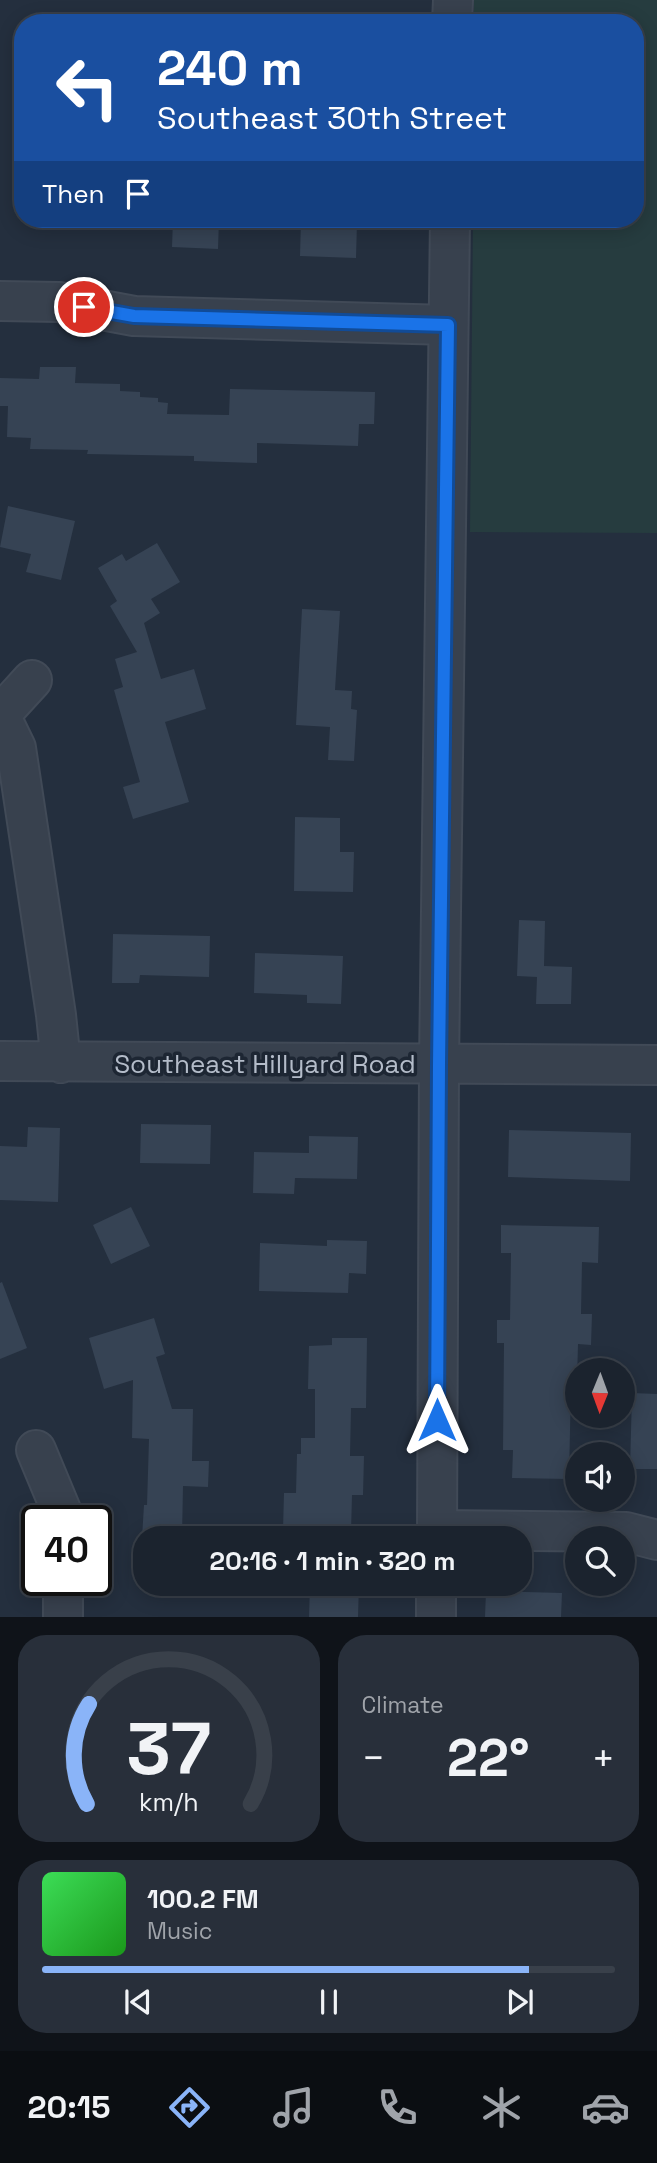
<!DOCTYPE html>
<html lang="en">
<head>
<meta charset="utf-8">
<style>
	:root { --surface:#1b232e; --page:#282f3a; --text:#f1f3f6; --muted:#a0a4aa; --line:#39404a; --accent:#8ab4f8 }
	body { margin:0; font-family:"Space Grotesk",sans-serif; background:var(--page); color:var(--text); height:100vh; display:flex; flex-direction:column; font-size:26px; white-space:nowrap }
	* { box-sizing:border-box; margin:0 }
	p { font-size:23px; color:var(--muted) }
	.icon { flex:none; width:38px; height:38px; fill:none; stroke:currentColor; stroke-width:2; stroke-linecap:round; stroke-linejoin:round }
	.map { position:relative; height:1617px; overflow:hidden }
	.details { display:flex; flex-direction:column; gap:18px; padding:18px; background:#0f1319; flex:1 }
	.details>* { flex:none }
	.guide { position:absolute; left:14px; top:14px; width:630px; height:214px; border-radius:28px; box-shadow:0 4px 18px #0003,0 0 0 2px var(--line); background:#1a4fa0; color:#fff; overflow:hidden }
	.needle { width:46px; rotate:181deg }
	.tools { position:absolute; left:565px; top:1358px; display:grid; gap:14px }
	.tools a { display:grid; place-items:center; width:70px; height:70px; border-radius:50%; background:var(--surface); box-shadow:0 4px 18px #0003,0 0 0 2px var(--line); font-size:35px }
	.speed { position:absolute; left:21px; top:1505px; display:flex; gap:14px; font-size:35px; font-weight:700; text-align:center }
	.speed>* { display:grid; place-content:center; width:91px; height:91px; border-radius:50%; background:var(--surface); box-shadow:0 4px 18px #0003,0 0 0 2px var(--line); line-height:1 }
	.speed .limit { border:4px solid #111; border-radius:10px; background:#fff; color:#111 }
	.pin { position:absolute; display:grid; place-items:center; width:60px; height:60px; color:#fff; margin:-30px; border:4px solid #fff; border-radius:50%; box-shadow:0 2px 7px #0007 }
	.me { position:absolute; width:77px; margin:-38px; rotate:0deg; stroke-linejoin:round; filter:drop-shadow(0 0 5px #0008) }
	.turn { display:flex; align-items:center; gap:24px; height:147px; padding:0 28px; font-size:32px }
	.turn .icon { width:91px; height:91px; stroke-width:2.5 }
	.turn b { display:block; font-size:49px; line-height:60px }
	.then { display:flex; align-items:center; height:66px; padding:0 28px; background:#0003; gap:14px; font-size:26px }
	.big { font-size:52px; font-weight:600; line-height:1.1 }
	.details .widget { flex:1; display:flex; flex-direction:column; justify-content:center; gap:10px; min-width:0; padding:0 24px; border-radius:28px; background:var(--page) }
	.details .dial { align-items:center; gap:0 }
	.dial svg { height:182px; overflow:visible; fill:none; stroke:var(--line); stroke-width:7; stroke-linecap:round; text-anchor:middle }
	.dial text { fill:var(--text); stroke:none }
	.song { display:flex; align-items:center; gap:21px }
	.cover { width:84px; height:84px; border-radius:10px; background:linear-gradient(135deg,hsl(130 70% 55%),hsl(120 70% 35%)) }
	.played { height:7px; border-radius:4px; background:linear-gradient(90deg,var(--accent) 85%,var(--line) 85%) }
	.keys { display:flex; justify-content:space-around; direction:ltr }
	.heat { display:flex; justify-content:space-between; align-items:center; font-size:38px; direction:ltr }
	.details .tiles { flex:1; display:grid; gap:18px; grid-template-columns:1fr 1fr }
	.widget:last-child { grid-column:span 2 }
	.trip { position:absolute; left:133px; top:1526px; width:399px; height:70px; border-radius:28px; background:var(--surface); box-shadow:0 4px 18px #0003,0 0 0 2px var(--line); font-weight:600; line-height:70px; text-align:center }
	.menu { display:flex; height:112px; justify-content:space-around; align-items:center; background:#0b0e12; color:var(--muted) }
	.menu .icon { width:49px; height:49px }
	.menu .selected { color:var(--accent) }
	.menu b { font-size:32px; color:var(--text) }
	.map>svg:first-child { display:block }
</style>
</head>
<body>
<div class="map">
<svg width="657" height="1617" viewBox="0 0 657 1617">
	<rect width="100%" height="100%" fill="#242f3e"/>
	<path fill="#263c3f" d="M474,0h183v533l-187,-1 3,-313h162v-196h-161z"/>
	<path fill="#364354" d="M173,219h46l-1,30 -46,-2z
		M301,219h33v3l23,1 -1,35 -56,-2z
		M40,367h36l-1,16 45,1v7l20,1v5l18,1v4l10,1 -1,11 62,1 1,-26 145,3 -1,32h-15l-1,22 -101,-3v20l-63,-2v-5l-107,-2 1,-4 -58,-1 1,-11 -24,-1 1,-31h-8v-28l39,1z
		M8,506l67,15 -14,59 -35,-8 5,-18 -31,-7z
		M157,543l23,39 -29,17 9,14 -16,10 17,56 33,-10 12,40 -41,13 24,80 -56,17 -10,-32 17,-5 -26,-92 9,-3 -8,-28 22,-7 -27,-46 7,-5 -19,-33 24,-14 4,7z
		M302,609l38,2 -5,79 17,1 -1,18 6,1 -3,51 -26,-1 2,-33 -34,-2z
		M295,817l45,1v34h14l-1,40 -59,-1z
		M519,920l26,1 -1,45 28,1 -1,37h-35l1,-27 -20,-1z
		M113,934l97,2 -1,41 -69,-2 -1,8h-27z
		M255,953l88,3 -2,48 -34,-1v-8l-53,-2z
		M141,1124l70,1 -1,39 -70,-1z
		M28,1127l32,1 -2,74 -58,-2v-54l27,1z
		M509,1130l122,3 -1,48 -122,-4z
		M309,1136l49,1 -1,42 -62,-1 -1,16 -41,-1 1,-41 55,1z
		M131,1207l19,39 -39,18 -18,-39z
		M501,1225l98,2 -1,36 -16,-1 -1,52h11l-1,31 -13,-1 -1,38h-6l-2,97 -57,-1 1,-28h-10l1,-107h-7v-23h13l1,-67h-10z
		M327,1240l40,1 -1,33 -17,-1 -1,20 -89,-2 1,-48 67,3z
		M2,1282l25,66 -27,11v-76z
		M154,1318l11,36 -9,3 16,52h21l-1,52h17l-1,26 -25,-1 -1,52h-40l2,-33h3l2,-66 -17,-1 1,-58 -29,9 -15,-51z
		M332,1338h35l-1,70h-15l-1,48h14l-1,39h-11l-1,37 -68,-2 1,-37h12l1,-39h4v-16h14v-49h-7l1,-43 23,-1z
		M632,1393l25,1v75h-27z
		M310,1584h49l-1,33h-49z
		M486,1591l76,2 -1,24h-76z"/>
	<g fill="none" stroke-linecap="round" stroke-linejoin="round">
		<defs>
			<path id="minor" d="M452,23l1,-23
				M0,301l59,1 75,14 314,9
				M0,715l16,33 40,267 5,48
				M0,715l32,-35
				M0,1061l657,4
				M36,1450l25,60v11
				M437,1530l189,2 31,8
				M437,1538l2,-473 11,-846
				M63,1580v37
				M436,1617v-33"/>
		</defs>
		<use href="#minor" stroke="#414a57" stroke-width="42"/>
		<use href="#minor" stroke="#38414e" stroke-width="38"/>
	</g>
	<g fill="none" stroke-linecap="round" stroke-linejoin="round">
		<defs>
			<path id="route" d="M84,307l50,9 314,9 -9,740 -2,355"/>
		</defs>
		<use href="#route" stroke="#114b97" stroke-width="18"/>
		<use href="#route" stroke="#1a73e8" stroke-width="12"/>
	</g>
	<g text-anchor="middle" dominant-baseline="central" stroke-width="7" stroke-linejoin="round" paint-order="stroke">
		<g font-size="26" fill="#b4bcc9" stroke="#1d2633">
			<text x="265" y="1064">Southeast Hillyard Road</text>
		</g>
	</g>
</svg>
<div class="tools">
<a><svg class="needle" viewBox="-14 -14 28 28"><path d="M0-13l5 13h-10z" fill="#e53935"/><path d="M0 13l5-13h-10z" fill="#a0a4aa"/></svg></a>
<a><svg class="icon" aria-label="sound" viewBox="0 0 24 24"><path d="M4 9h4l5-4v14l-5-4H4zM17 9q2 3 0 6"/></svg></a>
<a><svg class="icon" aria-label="search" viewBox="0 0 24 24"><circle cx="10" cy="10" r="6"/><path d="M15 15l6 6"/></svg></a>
</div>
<div class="speed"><div class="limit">40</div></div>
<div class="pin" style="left:84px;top:307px;background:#d93025"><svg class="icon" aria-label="arrive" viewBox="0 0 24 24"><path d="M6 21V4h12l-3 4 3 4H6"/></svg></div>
<svg class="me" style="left:437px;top:1420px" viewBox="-20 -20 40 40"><path d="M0-17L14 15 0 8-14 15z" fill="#1a73e8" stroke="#fff" stroke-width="4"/></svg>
<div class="trip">20:16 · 1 min · 320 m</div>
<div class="guide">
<div class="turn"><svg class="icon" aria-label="left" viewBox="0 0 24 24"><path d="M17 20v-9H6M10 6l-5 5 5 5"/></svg><div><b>240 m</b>Southeast 30th Street</div></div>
<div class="then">Then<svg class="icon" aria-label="arrive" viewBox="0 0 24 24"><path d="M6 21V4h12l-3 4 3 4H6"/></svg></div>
</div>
</div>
<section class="details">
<div class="tiles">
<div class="widget dial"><svg viewBox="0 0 100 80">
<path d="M14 69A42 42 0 1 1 86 69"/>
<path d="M14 69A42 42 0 0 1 15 25" stroke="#8ab4f8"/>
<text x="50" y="56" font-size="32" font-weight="700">37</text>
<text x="50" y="72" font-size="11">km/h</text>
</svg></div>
<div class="widget"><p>Climate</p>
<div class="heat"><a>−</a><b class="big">22°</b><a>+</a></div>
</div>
<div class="widget">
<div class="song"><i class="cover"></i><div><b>100.2 FM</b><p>Music</p></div></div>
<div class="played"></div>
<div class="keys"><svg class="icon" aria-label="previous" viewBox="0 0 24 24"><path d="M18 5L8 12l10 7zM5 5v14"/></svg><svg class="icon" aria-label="pause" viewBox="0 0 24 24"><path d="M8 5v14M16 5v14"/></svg><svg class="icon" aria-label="next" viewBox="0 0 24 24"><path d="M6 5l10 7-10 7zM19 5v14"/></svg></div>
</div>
</div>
</section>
<nav class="menu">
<b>20:15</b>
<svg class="icon selected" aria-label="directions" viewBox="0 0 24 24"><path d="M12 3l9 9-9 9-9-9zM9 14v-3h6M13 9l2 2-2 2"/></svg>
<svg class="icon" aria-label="music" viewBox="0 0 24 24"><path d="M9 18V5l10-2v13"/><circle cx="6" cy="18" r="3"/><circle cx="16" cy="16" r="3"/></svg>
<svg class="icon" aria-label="phone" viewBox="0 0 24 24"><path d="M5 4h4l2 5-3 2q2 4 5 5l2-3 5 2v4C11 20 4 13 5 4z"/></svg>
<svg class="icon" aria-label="climate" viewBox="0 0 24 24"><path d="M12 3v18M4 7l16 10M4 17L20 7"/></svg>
<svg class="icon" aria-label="car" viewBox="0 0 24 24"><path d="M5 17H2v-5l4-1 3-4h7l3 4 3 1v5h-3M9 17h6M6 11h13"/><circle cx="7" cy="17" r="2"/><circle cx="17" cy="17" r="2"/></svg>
</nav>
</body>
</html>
